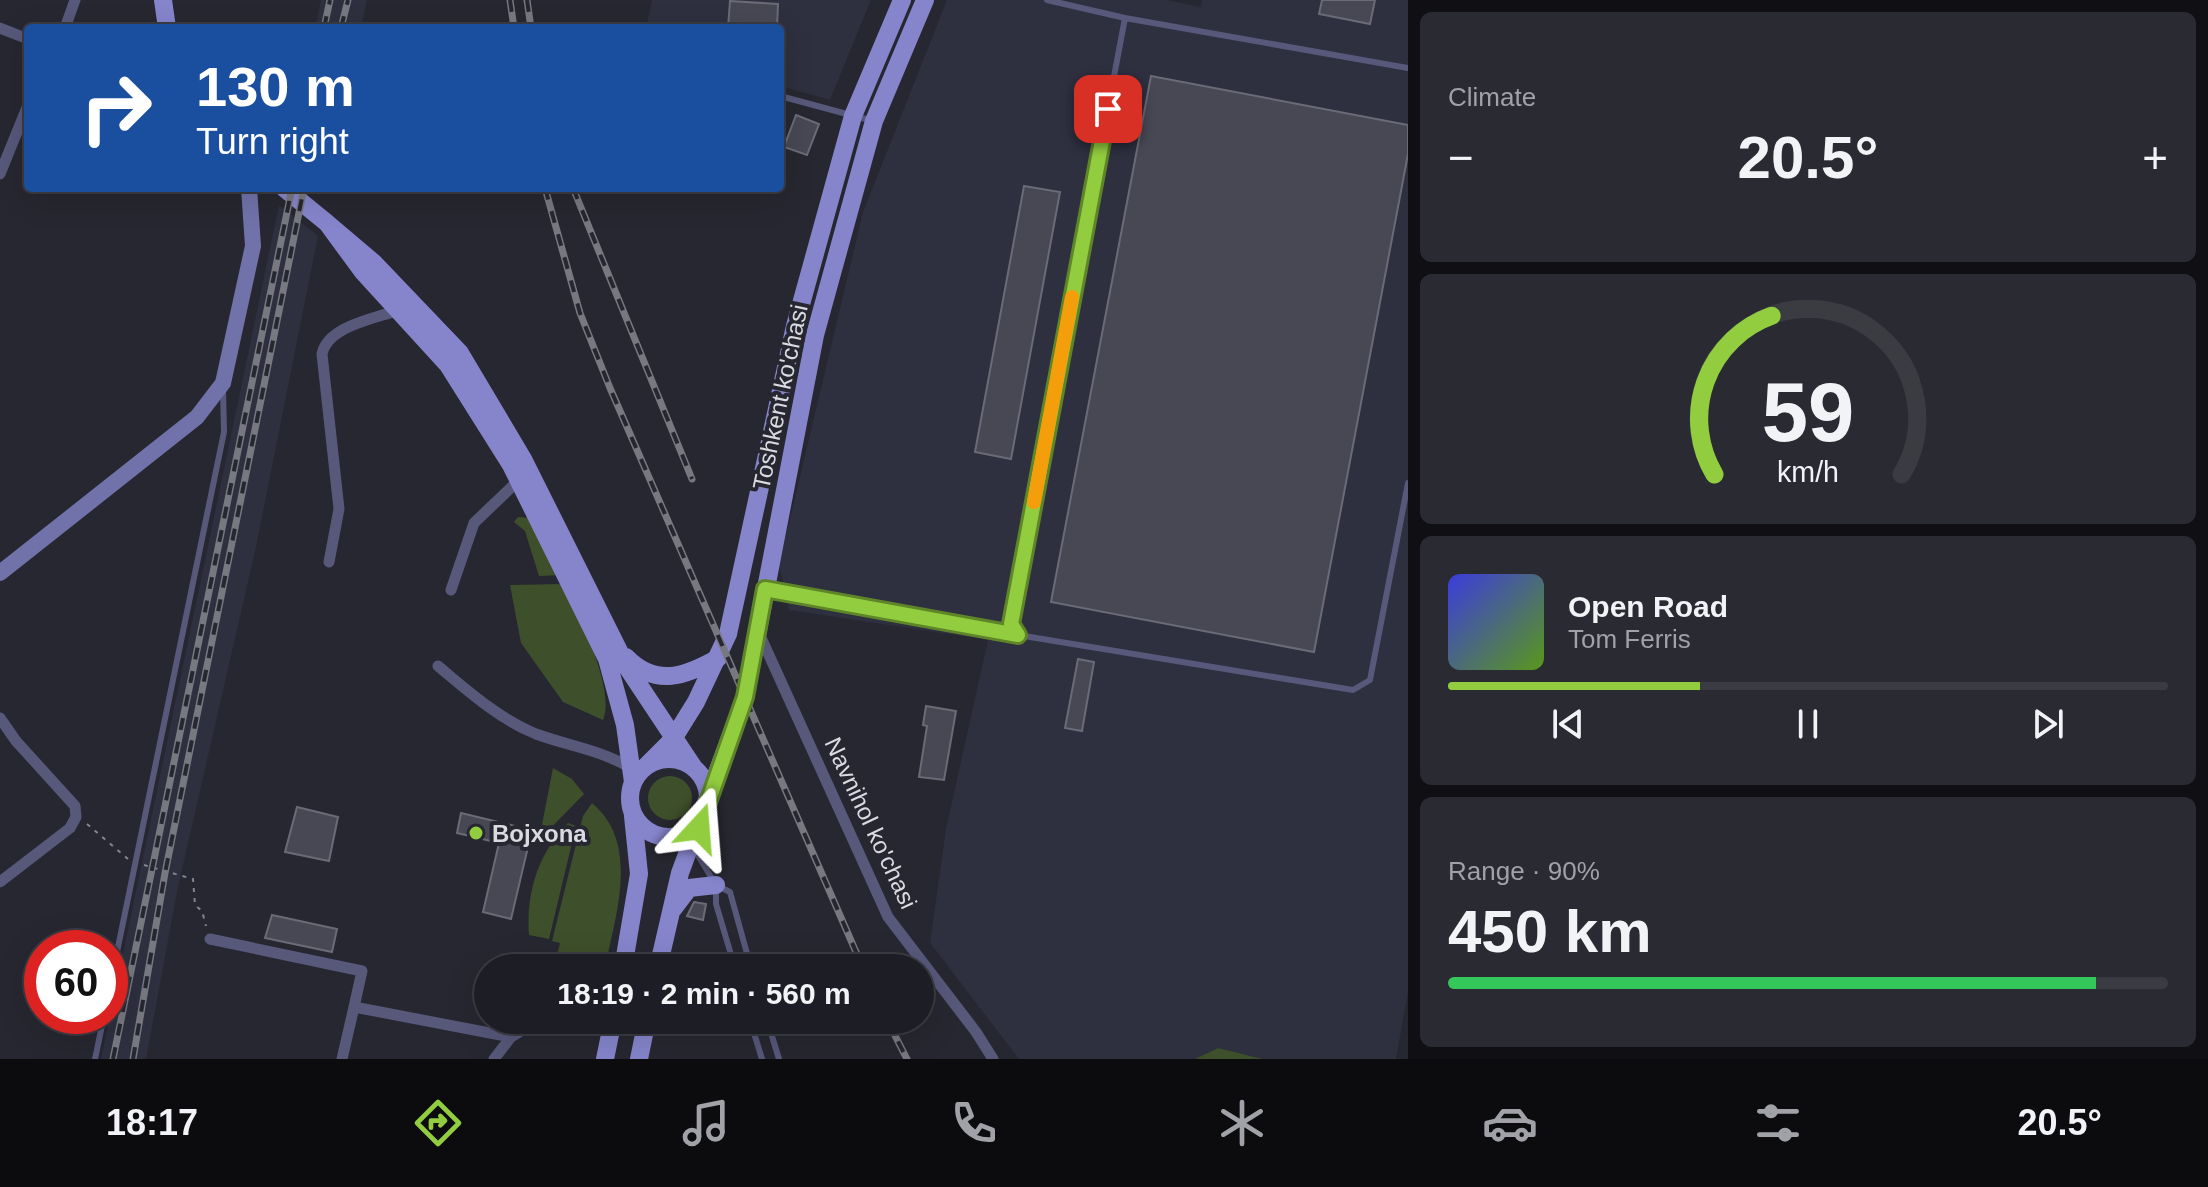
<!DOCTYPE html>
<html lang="en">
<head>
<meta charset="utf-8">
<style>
	:root { --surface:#1d1d25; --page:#2a2a32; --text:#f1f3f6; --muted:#a0a2a7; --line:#3b3b42; --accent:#92cd3f }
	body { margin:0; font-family:Arial,sans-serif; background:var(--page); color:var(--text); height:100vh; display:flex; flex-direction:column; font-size:30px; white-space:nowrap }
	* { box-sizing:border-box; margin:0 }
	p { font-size:26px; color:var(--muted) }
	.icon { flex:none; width:44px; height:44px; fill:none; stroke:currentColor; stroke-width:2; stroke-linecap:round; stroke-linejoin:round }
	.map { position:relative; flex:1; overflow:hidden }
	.side { display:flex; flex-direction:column; gap:12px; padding:12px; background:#101014; width:800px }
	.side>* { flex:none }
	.banner { position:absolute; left:24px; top:24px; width:760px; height:168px; border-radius:8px; box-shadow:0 8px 32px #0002,0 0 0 2px var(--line); background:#1a4fa0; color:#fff; overflow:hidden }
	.speed { position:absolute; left:24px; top:930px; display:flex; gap:16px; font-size:40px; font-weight:700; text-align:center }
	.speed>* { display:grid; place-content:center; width:104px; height:104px; border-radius:50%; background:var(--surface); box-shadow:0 8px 32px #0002,0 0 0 2px var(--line); line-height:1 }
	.speed .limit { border:12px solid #d22; background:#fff; color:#111 }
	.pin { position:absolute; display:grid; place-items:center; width:68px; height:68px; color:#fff; margin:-34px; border-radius:16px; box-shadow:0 4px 12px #0006 }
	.me { position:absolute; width:88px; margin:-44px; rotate:19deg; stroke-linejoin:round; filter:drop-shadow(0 0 6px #0008) }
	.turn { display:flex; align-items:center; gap:28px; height:168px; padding:0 40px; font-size:36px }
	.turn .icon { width:104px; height:104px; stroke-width:2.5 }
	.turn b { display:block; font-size:56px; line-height:68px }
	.big { font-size:60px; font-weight:700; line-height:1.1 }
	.side .card { flex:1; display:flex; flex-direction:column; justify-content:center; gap:12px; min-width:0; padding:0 28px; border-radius:12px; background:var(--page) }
	.side .dial { align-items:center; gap:0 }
	.dial svg { height:208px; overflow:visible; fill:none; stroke:var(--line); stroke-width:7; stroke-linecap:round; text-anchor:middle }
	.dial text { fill:var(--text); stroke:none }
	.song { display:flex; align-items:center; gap:24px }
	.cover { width:96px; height:96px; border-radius:12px; background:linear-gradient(135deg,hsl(240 70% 55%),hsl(90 70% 35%)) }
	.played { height:8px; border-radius:4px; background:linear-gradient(90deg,var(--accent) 35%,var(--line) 35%) }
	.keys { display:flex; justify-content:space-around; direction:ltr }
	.heat { display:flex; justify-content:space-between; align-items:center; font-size:44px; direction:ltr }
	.charge { height:12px; border-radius:6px; background:linear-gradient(90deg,#34c759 90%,var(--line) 0) }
	.trip { position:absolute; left:474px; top:954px; width:460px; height:80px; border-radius:40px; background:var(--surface); box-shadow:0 8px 32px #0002,0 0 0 2px var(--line); font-weight:700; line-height:80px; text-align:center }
	.tab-bar { display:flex; height:128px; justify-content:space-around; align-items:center; background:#0c0c0f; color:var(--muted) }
	.tab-bar .icon { width:56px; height:56px }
	.tab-bar .current { color:var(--accent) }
	.tab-bar b { font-size:36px; color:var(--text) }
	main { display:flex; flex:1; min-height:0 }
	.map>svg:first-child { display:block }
</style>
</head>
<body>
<main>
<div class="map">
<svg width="1408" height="1059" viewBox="0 0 1408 1059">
	<rect width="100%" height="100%" fill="#272731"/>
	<path fill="#2e2f3f" d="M321,0h46l-6,28h-46z
		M652,0h219l-41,100 -50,-14v-58h-134z
		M947,0h219l35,7 1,-7h206v992l-12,67h-133l-45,-11 -23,11h-176l-89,-116 16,-114 42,-189 -199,-30 -10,-45 84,-353z
		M279,205l39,31 -62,311 -78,340 -32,172h-45z"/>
	<path fill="#3e4f2b" d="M518,517l12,1 32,57 -23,1 -14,-45 -11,-9z
		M565,584c13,31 51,105 38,136l-40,-18 -42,-59 -11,-58z
		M553,768l19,11 12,15 -45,46z
		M648 798a22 22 0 1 1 44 0a22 22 0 1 1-44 0Z
		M592,803c49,41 23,113 13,165h-51l6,-25 -8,-2 31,-125z
		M568,823l8,3 -27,113 -20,-4c-3,-43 9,-81 39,-112z
		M1218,1048l45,11h-68z"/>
	<path fill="#474853" stroke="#6a6b77" stroke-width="2" d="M1322,0h53l-5,24 -51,-10z
		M730,1l48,3 -1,24h-49z
		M1151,76l257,49v29l-94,498 -263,-50z
		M796,115l23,9 -12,31 -23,-8z
		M1024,186l36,6 -49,267 -36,-7z
		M1078,659l16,3 -12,69 -17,-3z
		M926,706l30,5 -12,69 -25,-3 8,-51 -4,-1z
		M297,807l41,10 -9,44 -44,-9z
		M461,813l71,17 -21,89 -28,-7 16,-69 -42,-10z
		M694,902l12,2 -3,16 -16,-4z
		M272,915l65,14 -5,23 -67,-14z"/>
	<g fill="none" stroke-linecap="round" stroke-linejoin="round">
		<path stroke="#84858c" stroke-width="2" stroke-dasharray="4 6" stroke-linecap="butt" d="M87,824l41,35
			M144,865l49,14 2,26 7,6 4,15"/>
		<path stroke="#57587a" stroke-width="6" d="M1047,0l78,18 283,50
			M1125,18l-114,606 7,11 335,55 17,-10 38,-197
			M780,96l93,25
			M770,590l248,45
			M694,849l22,36 14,7 21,76
			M716,888v16l19,64
			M110,986l114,-554 -1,-43
			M750,1020l12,39
			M767,1020l12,39
			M95,1059l9,-43"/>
		<path stroke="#57587a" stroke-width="11" d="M0,28l28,11
			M65,28l10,-28
			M0,174l28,-69
			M329,562l10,-53 -17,-155c6,-28 52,-35 76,-44
			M451,590l23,-67 47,-45
			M758,631l130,286 88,115 17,27
			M438,666c30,25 61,53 98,68 33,12 65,16 95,34
			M0,718l16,23 59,65 1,11 -6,11 -70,54
			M210,939l152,32 -8,36 157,30
			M342,1059l12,-52
			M494,1059l17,-22 28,-17"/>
		<path stroke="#7172a9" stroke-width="16" d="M0,573l197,-156 26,-34 30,-137 -4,-58"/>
		<path stroke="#8685cc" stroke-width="18" d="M163,0l4,28
			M284,188l43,35
			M626,657c30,31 60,19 92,1
			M630 798a39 39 0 1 1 78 0a39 39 0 1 1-78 0Z
			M644,768l29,-29 23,-37 32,-68 67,-308 58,-210 49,-116
			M633,782l-8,-57 -18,-66 -96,-194 -63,-100 -85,-93 -36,-49 46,39 87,91 63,106 104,208 67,101
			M673,909l16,-21 27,-3
			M623,968l16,-94 -6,-58
			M658,968l22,-95 65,-176 70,-362 59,-214 51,-121
			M605,1059l8,-39
			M639,1059l8,-39"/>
		<defs>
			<path id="rail" d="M510,0l4,28
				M527,0l4,28
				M324,28l6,-28
				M341,28l7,-28
				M545,188l35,125 30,75 253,580
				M573,188l119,291
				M887,1020l20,39
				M113,1059l179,-871
				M133,1059l32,-186 139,-685"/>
		</defs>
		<use href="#rail" stroke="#787880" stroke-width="7"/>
		<use href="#rail" stroke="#272731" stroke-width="4" stroke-dasharray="12" stroke-linecap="butt"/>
	</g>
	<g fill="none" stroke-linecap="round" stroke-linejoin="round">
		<defs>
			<path id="route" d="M699,828l46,-131 20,-108 253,46 -7,-11 97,-515"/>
		</defs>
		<use href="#route" stroke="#5f8529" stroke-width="20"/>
		<use href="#route" stroke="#92cd3f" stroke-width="14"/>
		<path stroke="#f59e0b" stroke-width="14" d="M1034,502l38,-205"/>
	</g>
	<circle fill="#92cd3f" stroke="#272731" stroke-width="3" cx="476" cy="833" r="8"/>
	<g text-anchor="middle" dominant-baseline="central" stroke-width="8" stroke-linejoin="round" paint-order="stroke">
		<g font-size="24" fill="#dadbe1" stroke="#272731">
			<text transform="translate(780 397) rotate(-78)">Toshkent ko'chasi</text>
			<text transform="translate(871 823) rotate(65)">Navnihol ko'chasi</text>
		</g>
		<g font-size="24" font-weight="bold" fill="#dadbe1" stroke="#272731" text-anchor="start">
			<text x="492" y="833">Bojxona</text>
		</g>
	</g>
</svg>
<div class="speed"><div class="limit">60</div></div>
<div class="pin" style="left:1108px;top:109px;background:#d93025"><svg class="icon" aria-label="arrive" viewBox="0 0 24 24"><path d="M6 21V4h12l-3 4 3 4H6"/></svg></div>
<svg class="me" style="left:699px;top:828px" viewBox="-20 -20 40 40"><path d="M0-17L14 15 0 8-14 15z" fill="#92cd3f" stroke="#fff" stroke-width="4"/></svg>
<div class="trip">18:19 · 2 min · 560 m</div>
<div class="banner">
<div class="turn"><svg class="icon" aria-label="right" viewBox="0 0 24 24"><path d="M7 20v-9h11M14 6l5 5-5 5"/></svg><div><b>130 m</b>Turn right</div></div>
</div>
</div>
<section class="side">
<div class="card"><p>Climate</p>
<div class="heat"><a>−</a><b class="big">20.5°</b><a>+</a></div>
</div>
<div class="card dial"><svg viewBox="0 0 100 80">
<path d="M14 69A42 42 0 1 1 86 69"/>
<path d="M14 69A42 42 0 0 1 36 8" stroke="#92cd3f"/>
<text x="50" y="56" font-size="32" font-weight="700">59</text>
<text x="50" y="72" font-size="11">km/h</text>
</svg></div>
<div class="card">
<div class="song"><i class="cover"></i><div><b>Open Road</b><p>Tom Ferris</p></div></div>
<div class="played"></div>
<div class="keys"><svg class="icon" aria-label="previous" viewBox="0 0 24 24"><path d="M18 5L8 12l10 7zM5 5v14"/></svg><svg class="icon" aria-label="pause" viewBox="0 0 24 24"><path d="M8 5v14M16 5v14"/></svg><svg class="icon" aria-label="next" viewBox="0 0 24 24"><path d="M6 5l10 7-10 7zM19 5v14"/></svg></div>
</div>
<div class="card"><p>Range · 90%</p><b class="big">450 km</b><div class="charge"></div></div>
</section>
</main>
<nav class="tab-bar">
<b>18:17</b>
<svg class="icon current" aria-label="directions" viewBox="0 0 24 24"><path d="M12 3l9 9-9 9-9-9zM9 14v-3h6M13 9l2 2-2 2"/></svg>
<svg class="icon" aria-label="music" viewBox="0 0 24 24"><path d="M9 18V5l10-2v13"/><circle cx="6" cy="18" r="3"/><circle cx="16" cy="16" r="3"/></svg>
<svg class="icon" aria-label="phone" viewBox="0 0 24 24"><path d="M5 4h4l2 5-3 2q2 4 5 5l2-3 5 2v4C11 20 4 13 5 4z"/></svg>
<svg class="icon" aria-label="climate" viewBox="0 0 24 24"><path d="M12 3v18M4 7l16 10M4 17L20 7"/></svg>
<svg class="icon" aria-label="car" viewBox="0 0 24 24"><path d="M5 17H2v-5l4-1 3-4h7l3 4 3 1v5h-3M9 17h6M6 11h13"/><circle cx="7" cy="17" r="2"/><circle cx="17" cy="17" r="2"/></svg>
<svg class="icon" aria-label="filters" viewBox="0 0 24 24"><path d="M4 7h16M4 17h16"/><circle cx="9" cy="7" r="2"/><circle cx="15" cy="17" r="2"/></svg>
<b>20.5°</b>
</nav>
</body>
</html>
